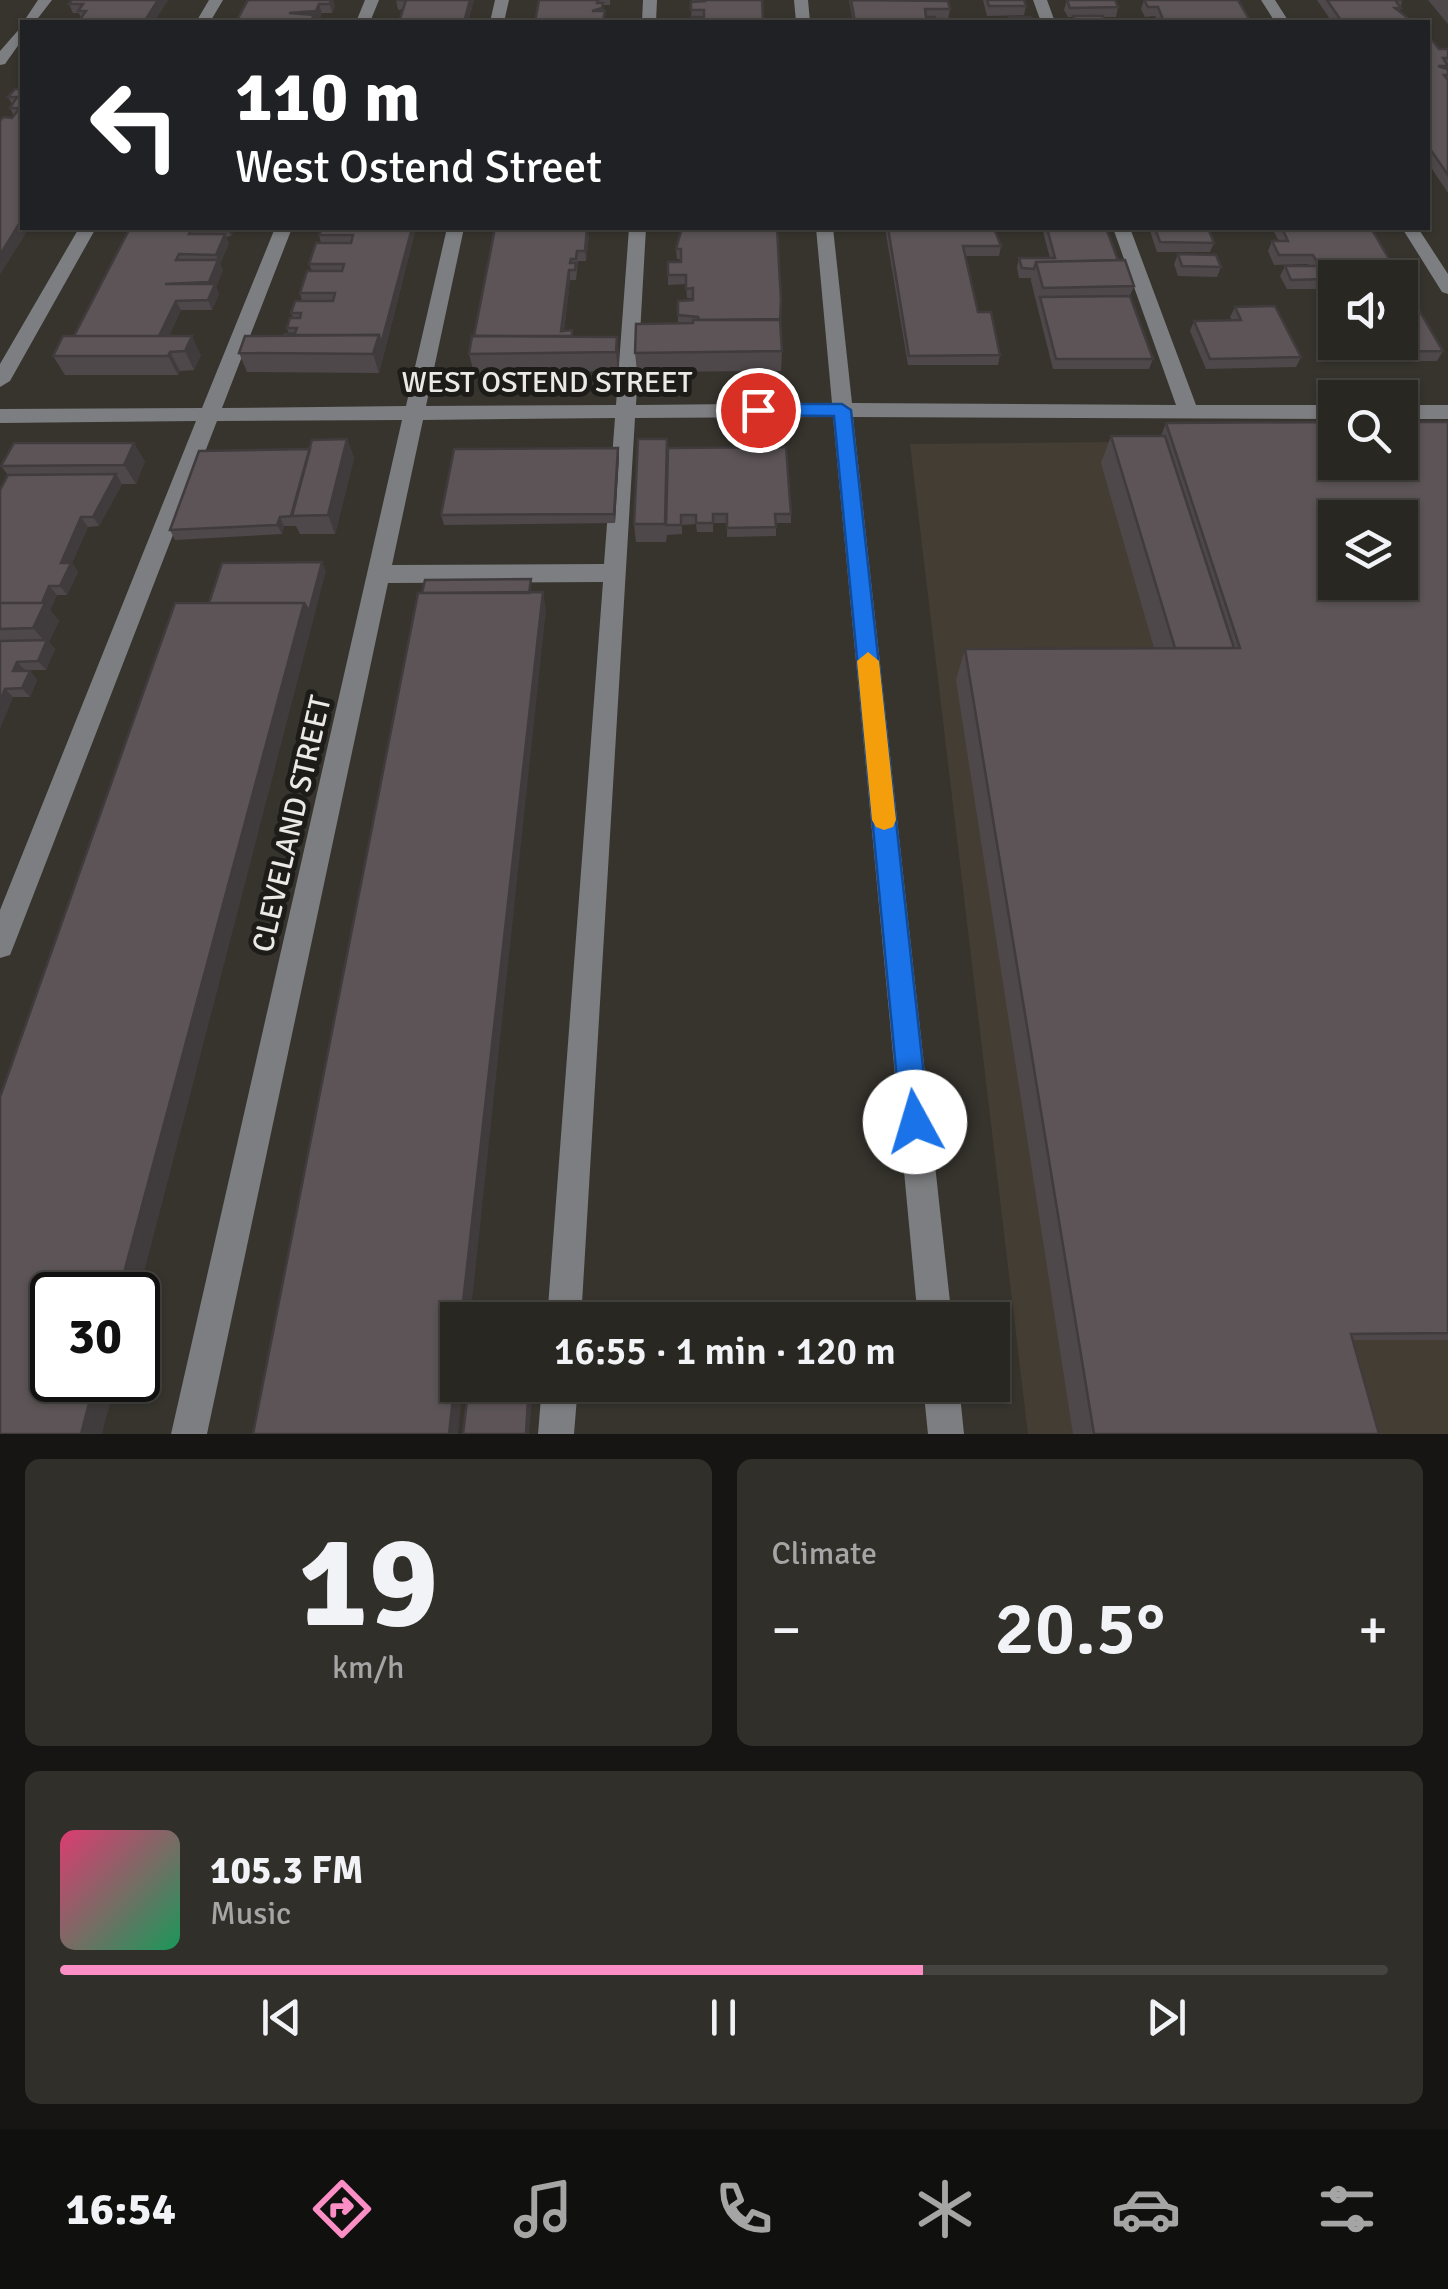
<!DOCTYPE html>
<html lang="en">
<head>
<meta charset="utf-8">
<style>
	:root { --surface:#292722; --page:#312f2a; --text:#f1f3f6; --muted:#a5a5a5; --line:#454440; --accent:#fb8fc5 }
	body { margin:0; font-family:Signika,sans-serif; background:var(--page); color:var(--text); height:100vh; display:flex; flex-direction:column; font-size:38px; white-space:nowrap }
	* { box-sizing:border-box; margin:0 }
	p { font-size:32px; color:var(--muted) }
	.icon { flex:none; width:55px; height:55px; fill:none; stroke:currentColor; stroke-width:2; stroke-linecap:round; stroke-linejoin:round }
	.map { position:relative; height:1434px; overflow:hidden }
	.drawer { display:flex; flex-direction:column; gap:25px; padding:25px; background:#171513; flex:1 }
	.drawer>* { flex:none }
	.top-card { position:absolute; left:20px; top:20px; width:1410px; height:210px; border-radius:0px; box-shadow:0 2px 8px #0004,0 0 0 2px var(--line); background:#202124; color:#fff; overflow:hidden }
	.controls { position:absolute; left:1318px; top:260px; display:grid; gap:20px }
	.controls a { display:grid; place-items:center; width:100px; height:100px; border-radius:0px; background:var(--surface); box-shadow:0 2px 8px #0004,0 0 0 2px var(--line); font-size:50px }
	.speed { position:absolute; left:30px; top:1272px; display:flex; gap:20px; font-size:50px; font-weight:700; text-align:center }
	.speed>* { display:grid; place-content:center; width:130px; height:130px; border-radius:50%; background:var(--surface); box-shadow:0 2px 8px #0004,0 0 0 2px var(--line); line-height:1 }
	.speed .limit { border:5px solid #111; border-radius:15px; background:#fff; color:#111 }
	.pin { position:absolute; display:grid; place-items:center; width:85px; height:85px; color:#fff; margin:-42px; border:5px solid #fff; border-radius:50%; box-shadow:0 2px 10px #0007 }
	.me { position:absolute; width:110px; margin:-55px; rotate:354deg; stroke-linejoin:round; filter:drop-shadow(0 0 8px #0008) }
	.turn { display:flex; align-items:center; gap:35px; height:210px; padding:0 50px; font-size:45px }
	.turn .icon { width:130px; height:130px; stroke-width:2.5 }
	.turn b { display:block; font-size:70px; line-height:85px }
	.big { font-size:75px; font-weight:600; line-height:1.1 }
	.drawer .card { flex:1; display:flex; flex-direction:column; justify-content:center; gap:15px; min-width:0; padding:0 35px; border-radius:15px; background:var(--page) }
	.drawer .dial { align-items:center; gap:0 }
	.dial b { font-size:130px; line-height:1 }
	.song { display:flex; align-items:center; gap:30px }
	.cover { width:120px; height:120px; border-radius:15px; background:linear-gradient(135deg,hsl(340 70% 55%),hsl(150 70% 35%)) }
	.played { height:10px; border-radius:5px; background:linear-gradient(90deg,var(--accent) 65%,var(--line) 65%) }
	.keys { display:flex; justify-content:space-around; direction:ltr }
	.heat { display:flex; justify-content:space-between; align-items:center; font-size:55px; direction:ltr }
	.drawer .tiles { flex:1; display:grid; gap:25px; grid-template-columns:1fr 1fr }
	.card:last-child { grid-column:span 2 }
	.trip { position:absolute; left:440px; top:1302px; width:570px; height:100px; border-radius:0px; background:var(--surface); box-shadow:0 2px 8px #0004,0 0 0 2px var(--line); font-weight:600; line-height:100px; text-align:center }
	.tabs { display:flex; height:160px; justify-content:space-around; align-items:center; background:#10100e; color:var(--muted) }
	.tabs .icon { width:70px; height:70px }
	.tabs .selected { color:var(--accent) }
	.tabs b { font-size:45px; color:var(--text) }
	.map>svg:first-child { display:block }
</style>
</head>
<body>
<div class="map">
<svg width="1448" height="1434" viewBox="0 0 1448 1434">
	<rect width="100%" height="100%" fill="#37342e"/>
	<path fill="#443d33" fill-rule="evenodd" d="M1448,439v995h-420l-118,-990 425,-4v22h65zM1335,518h65v64h-65z"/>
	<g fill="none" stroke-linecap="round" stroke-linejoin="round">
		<path fill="#7d7e81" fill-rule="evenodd" d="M38,0h14l-17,22 -13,2z
			M209,0h14l-13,22h-14z
			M365,0h14l-9,22h-14z
			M495,0h14l-5,22h-14z
			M643,0h14l-1,22h-14z
			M794,0h14l2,22h-14z
			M1033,0h14l8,22h-14z
			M1261,0h14l14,22h-14z
			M22,26v14l-17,24 -5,1v-14z
			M79,228h17l-86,153 -10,6v-23z
			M275,228h17l-70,180 184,-2 41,-178h17l-38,178 190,-1 13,-177h17l-10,177 196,-2 -16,-175h17l19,175 324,2 -63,-177h17l66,177h139v14l-482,-2 99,903h-34l-85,-903 -198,1 -54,902h-34l56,-738 -215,1 -181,851h-36l231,-1014 -185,1 -203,524 -4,10 -10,3v-48l196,-489 -196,2v-14l202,-1zM615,418l-11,146 -212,1 31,-145z
			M1402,228h16l30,46v20l-6,-2z
			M1400,405h48v14h-48z
			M542,1385h36l-4,49h-36z
			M923,1385h36l5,49h-36z"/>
	</g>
	<path fill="#4f484b" d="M168,0l-14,22h-76l3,-4 -2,-5h-6l-4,-9z
		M248,0h85l2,6 -3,7h-10l-3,7h-3v2h-80z
		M396,0h78l-6,22h-69l4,-13 -5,1z
		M539,0h71v5h-7l2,17h-70z
		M692,0h70l-71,22z
		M849,0h79l22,9 -2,10h-13l1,3h-83z
		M983,0h41l2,6 -2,9 -37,1z
		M1067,0l51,7 -2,10h-13l2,5h-34l2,-5h-5l-4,-7z
		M1144,0l107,22h-93l-3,-6 -10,1 -4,-8z
		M1317,0h85l-2,12 13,10h-81z
		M1428,0h20v24z
		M1428,41l11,8h9v144l-20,-30z
		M22,89v139h7l-29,46v-153l14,-5 -4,-8 2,-4 -4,-7z
		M130,228h105l-4,8 -5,1 3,6 -9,21 3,6 -7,17 3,7 -7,16h-31l-12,26 32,19 -7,15 -14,1 -2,4h-113l-12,-19 21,-20z
		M416,228l-37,145 -132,-1 -8,-19 50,-19 -2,-6 6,-10 -2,-5 11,-12 -2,-8 12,-22 -3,-7 12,-21 -2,-8z
		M682,228l98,93 2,30 -1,20 -144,1 -2,-19 43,-30v-22l15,-1v-2h-6l-1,-14 -18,1v-23h13v-3h-4l-1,-10z
		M885,228h109l7,18 -2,10h-33l12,56 22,43 -2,10h-90z
		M1042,228h64l12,33 16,25 -4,10 23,63 -4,10h-96l-22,-88v-3h-12l-2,-11 2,-9h31z
		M1149,228h59l6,15 -4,9h-53z
		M1264,228h107l72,123 -6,10h-86l-11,-19h60l-65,-64v56l-18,-31 6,-10 -2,-4h-34l-7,-13 5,-10h24l-1,-2 -34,1 -6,-14 4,-10h7l-5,-9 2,-4z
		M589,236l-3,25h-8l-2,19h-6l-6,51 9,5 44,1 2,19 -1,15 -144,2 -5,-19 5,-18z
		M1178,254l43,13 -4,10 -39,-1 -4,-12z
		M1235,307l66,50 -5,10 -90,2 -16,-38 4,-10 38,-1 -2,-3z
		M1448,422v918h-96l27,94h-306l-117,-754 9,-31 189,-1 -53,-185 10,-27h50l5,-13z
		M347,439l7,19 -19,76h-35l-4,-8h-12l-2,8 -107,6 -5,-10 140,-81z
		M618,448l1,9 -4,66 -171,2 -3,-10z
		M668,448l123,66v9h-15v13l-49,1v-14h-14v9h-16l-1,-8 -14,1v9l-15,1 -1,7h-30l-2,-18z
		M145,461l-9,23h-14l-23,42 -11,1 -16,36 6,9 -11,23h-10l-7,15 9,11 -10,21 6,7 -9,21h-21l5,1 7,9 -7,17h-17l-13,31v-238l8,-15 -7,-9z"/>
	<path fill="#403b3d" d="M158,0h10l-14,22h-10z
		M331,0h2l2,6 -3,7 -2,-9z
		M470,0h4l-6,22h-4z
		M319,4l3,9 -3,7h-3v2h-6l-21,-9z
		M22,219v9h7l-29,46v-19z
		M227,228h8l-4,8z
		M412,228h4l-37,145 -6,-19z
		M588,228l1,8 -3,25 -1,-10z
		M225,234l4,9 -9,21 3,6 -7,17 3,7 -7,16 -4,-10 5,-11 -4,-7 9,-21 -2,-6z
		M569,270l1,10 -7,60 -2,-9z
		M176,301l5,9 -21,45 -5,-10z
		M192,336l9,19 -7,15 -9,-19z
		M617,337l2,19 -1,15 -2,-19z
		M170,352l10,19 -2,4 -10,-19z
		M347,439l7,19 -19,76 -7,-19z
		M134,443l11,18 -9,23 -12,-19z
		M618,448l1,9 -4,66 -1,-9z
		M116,474l6,10 -23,42 -6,-9z
		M81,517l7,10 -16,36 6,9 -11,23 -7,-9 1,-23z
		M280,517l4,9 -2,8 -5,-9z
		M322,562l4,9 -188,725 -20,-1 186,-692z
		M49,586l8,9 -7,15 9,11 -10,21 6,7 -9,21 -8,-9 8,-18 -13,-15z
		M543,592l3,18 -76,710h-9z
		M17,662l8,8 -12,1z
		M30,671l7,9 -7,17 -8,-9z
		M5,689l8,8 -13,31v-27z
		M458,1354v31h5l-5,49h-9z
		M95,1380h21l-14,54h-21z
		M528,1399l4,1 -3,34h-3z"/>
	<path fill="#5c5457" stroke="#403b3d" stroke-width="2.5" fill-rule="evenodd" d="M72,0h86l-14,22h-66l8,-11h-8l5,-7h-14z
		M248,0h83l-1,4h-11l-3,7 -27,2 25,2 -4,7h-74z
		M396,0h74l-6,22h-65l7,-22z
		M539,0h59l-1,3h6l-1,5 -10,3h13l-2,9h-11v2h-57z
		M705,0h57l1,22h-72v-5h13v-7h-13v-8l14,-1z
		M851,0l97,1 2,8h-25l1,8h9l1,5h-81z
		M987,0h37l2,6h-37z
		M1067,0h48l3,7 -48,1z
		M1144,0h94l13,22h-87l-6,-15h-10z
		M1327,0h75h-7l6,8h-6l18,14h-71z
		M1073,16h30l2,6h-29z
		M1009,17h22l2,5h-22z
		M1428,41h5l6,8h9v9h-5l5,8h-10l10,3v6h-4l4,5v95l-20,-29z
		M15,89h7v130l-22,36v-134l3,-4 9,1 8,-10h-10l7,-11h-9z
		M130,228h62l-3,6h36l-9,21 -37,-1 -3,6h42l-9,22 -44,2h50l-7,16 -32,1 -17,35h-85z
		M322,228h90l-31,116 -2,-9h-95l1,-1 10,-1 2,-5h-10l3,-10h10l1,-5h-10l4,-12h38l2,-8h-35l7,-22h35l2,-7h-35l7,-21h35l2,-8h-34z
		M495,228h92l-2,23h-8l-1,8h-5l-1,4h6l-1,7h-6l-8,61 11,-1v6h-98z
		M682,228h95l4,72 -1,20h-81l-1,-3 -20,-2v-14l15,-1v-12l-7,1v-14h-18v-13h13v-13h-5z
		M888,228h106l7,18h-38l15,66h13l9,43 -91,1z
		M1047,228h59l12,32 -82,2 -2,7 -12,-1 -3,-10h36z
		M1155,228h53l6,15 -54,-1z
		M1282,228h89l72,123 -87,1 -5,-10h49v-64h-65v38l-13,-23h11l-7,-14 -35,1 -6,-14h34l-6,-11h-34l-7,-14h16z
		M1178,254l38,1 5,12 -39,-1z
		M1125,260l9,26 -91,2 -7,-26z
		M1130,296l23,63h-97l-16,-62z
		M1275,306l26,51 -91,2 -16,-38 47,-1 -6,-13z
		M780,319l2,32 -147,2 1,-29 57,-1v-3z
		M379,335l-6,19 -134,-1 6,-17z
		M63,336h129l-7,15 -15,1 -2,4h-115z
		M472,336l145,1 -1,15 -147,2z
		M1335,422v40h65v-40h48v911l-97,1 28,100h-285l-129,-785 275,-1 -74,-225zM1335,518h65v64h-65z
		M1111,436h54l69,212h-59z
		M347,439l-19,76 -37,1 21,-76z
		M638,439h29l-2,85h-31z
		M14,443h120l-10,22 -123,1z
		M786,447l5,67h-16l1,13 -49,1v-14h-14v9h-17v-8h-15v10h-15l2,-77z
		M618,448l-4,66 -173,1 13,-66z
		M310,449l-18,67 -12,1 -3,8 -107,5 29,-79z
		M116,474l-23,43h-12l-20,46h10l-11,23h-11l-7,17h-42v-113l8,-15z
		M322,562l-13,49 -5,-8h-95l13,-40z
		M531,579l-2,14h-107l3,-13z
		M543,592l-82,728h-3v34l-9,80h-196l165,-841z
		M0,603h45l-12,25 -33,1z
		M175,603h129l-186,692h-66v85h43l-14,54h-81v-337z
		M47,640l-9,21 -21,1 -4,9h17l-8,17 -17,1 -5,12v-60z
		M528,1399l-2,35h-63l4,-34z"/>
	<path fill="#1a73e8" stroke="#114b97" stroke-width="2.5" d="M758,404h84l9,6 78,712 -4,10 -10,4 -10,-4 -4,-10 -67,-706 -83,-1v-9z"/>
	<path fill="#f59e0b" d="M868,652l11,9 17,159 -3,7 -9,3 -8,-3 -4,-7 -15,-159z"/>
	<g text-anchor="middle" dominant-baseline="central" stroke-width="10" stroke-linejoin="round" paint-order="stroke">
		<g font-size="30" fill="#ebe8e5" stroke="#1d1c19">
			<text x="547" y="382">WEST OSTEND STREET</text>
			<text transform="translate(292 824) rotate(-77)">CLEVELAND STREET</text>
		</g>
	</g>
</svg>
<div class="controls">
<a><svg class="icon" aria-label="sound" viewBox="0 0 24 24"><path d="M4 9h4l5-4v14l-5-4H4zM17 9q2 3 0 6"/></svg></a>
<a><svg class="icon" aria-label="search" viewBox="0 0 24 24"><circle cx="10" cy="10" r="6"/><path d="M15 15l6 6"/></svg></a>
<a><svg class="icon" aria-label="layers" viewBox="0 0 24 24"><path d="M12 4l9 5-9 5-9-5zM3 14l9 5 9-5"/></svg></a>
</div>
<div class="speed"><div class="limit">30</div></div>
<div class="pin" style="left:758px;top:410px;background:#d93025"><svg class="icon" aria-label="arrive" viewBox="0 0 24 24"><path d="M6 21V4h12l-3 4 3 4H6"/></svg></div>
<svg class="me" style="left:915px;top:1122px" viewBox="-20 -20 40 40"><circle r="19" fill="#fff"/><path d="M0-13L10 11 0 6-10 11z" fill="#1a73e8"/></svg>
<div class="trip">16:55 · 1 min · 120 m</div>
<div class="top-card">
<div class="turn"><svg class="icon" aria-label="left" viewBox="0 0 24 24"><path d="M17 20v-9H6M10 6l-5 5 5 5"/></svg><div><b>110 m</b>West Ostend Street</div></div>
</div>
</div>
<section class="drawer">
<div class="tiles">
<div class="card dial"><b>19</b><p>km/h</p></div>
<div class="card"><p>Climate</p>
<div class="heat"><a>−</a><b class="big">20.5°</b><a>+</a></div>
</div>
<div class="card">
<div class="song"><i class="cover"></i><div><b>105.3 FM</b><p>Music</p></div></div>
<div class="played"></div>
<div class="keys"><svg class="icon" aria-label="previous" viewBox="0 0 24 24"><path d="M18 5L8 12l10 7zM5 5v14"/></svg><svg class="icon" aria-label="pause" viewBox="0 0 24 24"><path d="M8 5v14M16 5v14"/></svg><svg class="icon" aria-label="next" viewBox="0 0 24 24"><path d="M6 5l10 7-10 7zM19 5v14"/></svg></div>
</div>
</div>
</section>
<nav class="tabs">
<b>16:54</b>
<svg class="icon selected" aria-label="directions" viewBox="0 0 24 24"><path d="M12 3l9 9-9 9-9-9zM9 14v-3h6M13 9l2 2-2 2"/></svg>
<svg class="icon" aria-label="music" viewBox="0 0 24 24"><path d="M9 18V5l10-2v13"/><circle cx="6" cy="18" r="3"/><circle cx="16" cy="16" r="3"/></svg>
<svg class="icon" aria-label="phone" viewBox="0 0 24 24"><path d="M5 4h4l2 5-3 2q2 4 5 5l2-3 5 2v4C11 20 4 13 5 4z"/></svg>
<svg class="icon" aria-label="climate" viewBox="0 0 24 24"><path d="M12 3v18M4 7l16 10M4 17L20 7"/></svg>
<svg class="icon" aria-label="car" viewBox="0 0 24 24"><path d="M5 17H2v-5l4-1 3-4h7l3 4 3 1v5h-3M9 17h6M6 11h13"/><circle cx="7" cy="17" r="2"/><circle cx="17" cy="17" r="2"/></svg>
<svg class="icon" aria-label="filters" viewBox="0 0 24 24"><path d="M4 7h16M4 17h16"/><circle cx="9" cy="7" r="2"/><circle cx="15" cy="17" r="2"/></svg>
</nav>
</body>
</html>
